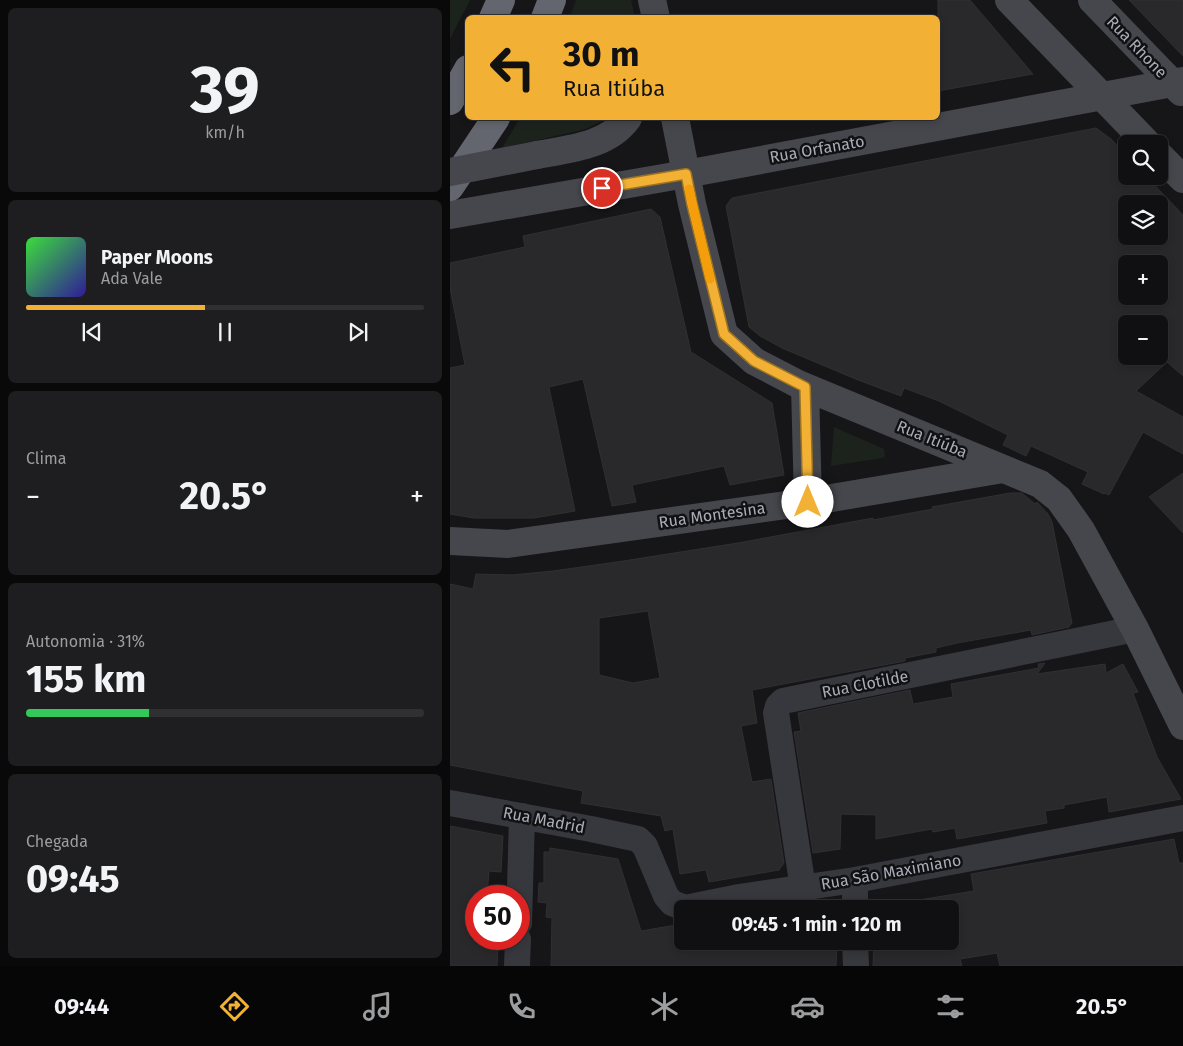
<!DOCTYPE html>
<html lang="pt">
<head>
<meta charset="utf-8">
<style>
	:root { --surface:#101012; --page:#1e1e20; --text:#f1f3f6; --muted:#9c9d9f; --line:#303032; --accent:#f2b134 }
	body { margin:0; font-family:"Fira Sans",sans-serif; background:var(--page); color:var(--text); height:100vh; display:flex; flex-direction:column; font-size:19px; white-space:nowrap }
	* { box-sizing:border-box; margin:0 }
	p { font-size:16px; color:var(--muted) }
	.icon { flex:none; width:28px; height:28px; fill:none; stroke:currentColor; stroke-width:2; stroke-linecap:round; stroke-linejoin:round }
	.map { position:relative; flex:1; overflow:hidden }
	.panel { display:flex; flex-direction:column; gap:8px; padding:8px; background:#09090a; width:450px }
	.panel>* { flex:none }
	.top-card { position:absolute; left:15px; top:15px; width:475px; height:105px; border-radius:8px; box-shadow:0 2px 8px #0003,0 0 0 1px var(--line); background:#f2b134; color:#111; overflow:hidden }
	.tools { position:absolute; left:668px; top:135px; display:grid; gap:10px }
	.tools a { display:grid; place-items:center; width:50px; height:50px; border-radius:8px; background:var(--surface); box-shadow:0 2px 8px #0003,0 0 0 1px var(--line); font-size:25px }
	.speed { position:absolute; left:15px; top:885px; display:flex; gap:10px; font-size:25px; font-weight:700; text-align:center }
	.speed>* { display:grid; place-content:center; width:65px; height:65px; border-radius:50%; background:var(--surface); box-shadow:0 2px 8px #0003,0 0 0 1px var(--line); line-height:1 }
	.speed .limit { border:8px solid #d22; background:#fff; color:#111 }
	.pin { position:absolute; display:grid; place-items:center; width:42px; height:42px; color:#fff; margin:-21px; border:2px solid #fff; border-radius:50%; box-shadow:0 1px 5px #0007 }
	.me { position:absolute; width:55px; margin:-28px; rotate:0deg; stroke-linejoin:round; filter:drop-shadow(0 0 4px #0008) }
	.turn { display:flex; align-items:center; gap:18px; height:105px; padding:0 15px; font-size:22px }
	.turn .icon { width:65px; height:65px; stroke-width:2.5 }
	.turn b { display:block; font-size:35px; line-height:42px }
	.big { font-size:38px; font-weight:700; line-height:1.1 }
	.panel .tile { flex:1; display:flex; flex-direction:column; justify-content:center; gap:8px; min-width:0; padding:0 18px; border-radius:8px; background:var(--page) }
	.panel .dial { align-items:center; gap:0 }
	.dial b { font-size:65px; line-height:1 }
	.song { display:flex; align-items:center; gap:15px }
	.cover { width:60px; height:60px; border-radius:8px; background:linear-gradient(135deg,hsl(120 70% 55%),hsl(250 70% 35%)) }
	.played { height:5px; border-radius:2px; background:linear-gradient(90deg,var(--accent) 45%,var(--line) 45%) }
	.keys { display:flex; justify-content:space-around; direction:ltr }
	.heat { display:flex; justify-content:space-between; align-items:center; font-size:28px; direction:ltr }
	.charge { height:8px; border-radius:4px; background:linear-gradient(90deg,#34c759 31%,var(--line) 0) }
	.trip { position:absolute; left:224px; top:900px; width:285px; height:50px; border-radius:8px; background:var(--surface); box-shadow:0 2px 8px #0003,0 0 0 1px var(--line); font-weight:700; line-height:50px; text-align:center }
	.tabs { display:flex; height:80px; justify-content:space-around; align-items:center; background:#060607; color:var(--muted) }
	.tabs .icon { width:35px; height:35px }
	.tabs .on { color:var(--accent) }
	.tabs b { font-size:22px; color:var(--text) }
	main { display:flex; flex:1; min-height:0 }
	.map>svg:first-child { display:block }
</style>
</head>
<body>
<main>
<section class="panel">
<div class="tile dial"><b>39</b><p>km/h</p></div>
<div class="tile">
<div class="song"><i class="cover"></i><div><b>Paper Moons</b><p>Ada Vale</p></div></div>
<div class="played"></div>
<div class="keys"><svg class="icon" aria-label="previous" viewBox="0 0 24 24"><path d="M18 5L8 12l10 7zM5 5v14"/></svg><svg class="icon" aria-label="pause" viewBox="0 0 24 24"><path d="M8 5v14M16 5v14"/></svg><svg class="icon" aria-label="next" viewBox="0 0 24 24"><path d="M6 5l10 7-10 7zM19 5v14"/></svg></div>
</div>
<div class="tile"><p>Clima</p>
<div class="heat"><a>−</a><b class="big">20.5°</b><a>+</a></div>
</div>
<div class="tile"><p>Autonomia · 31%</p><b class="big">155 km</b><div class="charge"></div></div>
<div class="tile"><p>Chegada</p><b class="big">09:45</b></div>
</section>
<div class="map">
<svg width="733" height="966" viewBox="0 0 733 966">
	<rect width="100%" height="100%" fill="#161618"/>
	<path fill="#1c231d" d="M0,0h20l-20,39z
		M126,0h55l4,17h-65z
		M70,118h87l-21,11 -84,19z
		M384,427l50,22 1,7 -2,2 -52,8z"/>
	<path fill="#29292c" stroke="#303034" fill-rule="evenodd" d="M488,0h32l63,74 -95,17z
		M679,0h54v56z
		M646,128l15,11 15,16v21h20l37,39v161l-16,-14 -31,29 47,26v37l-40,-22 -34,63 -4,-2 -1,1 -22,-10 6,-12 -57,-26 -5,10 -23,-11 5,-10 -69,-34 -35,-13 -3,8 -43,-16 -76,-32 -22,-12 -11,-9 -23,-121 6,-8zM676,204h33v32h-33zM676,264h33v32h-33zM676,324h33v32h-33z
		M201,209l9,8 31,135 81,51 12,72 -54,10 -6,-19 -92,19 4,17 -24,4 -29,-127 -34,8 26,124 -41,7h-60l-24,-4v-146l15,-3 -15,-77v-25l75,-16 -2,-11z
		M733,473v60l-34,-36z
		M560,493h12l13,11 2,-2 11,12 4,8 20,101 -3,4 -37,8 -1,-5 -74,13 -21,5v4l-31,6v3l-153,29 5,33 -16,3 11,56 19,-3 13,84 -5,7 -70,12 -3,-12 -26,4 -7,-45 -8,2 -4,-15 -80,-13 2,-12 -133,-26v-181l23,5 3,-15 36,1 41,-4 64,-9 121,-19 135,-25v2l60,-11 -1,-2zM198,611l12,67 -27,5 -34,-8v-57z
		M595,663l-8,11 68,-10 1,9 17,-9 15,28 -5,1 24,64 24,42 -72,13 -2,-15 -43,8v3l-19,3 2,12 -90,16 -2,-11 -22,4 -1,-3 -56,10v-24l-35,-1 -1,35 -27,4 -19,-121 7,-1 -3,-18 112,-23 3,14 40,-7 -2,-13 88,-16 -1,-4z
		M0,826l53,10 -2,36 -12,-1 -2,25h-11v43h7l-1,6 16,2 -1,19h-47z
		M724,839l5,24h4v103h-183l-3,-13 -37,6 2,7h-89l1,-25h76v-32h-68v-3l92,-15 -3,-17z
		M100,848l68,11 23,72 41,-7v17h155l-1,25h-285l1,-48 -6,-1 1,-14 -9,-1 1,-19h5v-31h6z
		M380,901l8,8h-61v-1z"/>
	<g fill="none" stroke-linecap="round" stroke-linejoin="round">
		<path stroke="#37383d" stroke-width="26" d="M0,803l141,26 47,10 7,7 21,50 6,7 13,5 54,-11 116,-17 328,-62
			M405,880v29
			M353,888l-27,-175 2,-7 5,-5 352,-72
			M69,923l3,-107
			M405,941l1,25
			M67,966l1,-27"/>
		<path stroke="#45474d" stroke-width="28" d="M202,0l4,18
			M559,0l139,144
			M642,0l89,92
			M225,118l17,86 32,130 30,27 44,23 242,100 19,15 22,31 54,99 48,97
			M87,155c32,-6 71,-9 91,-37
			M709,155l24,24
			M0,215l236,-41 497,-93
			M355,387l3,115
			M0,541l58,3 300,-42 195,-33"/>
		<path stroke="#63666e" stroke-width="28" d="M43,18l8,-18
			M95,18l7,-18
			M0,101l18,-32
			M0,187l46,-69"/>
		<path stroke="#45474d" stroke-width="28" d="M0,172l87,-17"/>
	</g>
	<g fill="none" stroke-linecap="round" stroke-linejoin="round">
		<defs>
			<path id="route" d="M152,188l84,-14 6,30 32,130 30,27 51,26 3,115"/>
		</defs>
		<use href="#route" stroke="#9d7322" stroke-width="12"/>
		<use href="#route" stroke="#f2b134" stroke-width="9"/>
		<path stroke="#f59e0b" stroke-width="9" d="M239,189l21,90"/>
	</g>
	<g text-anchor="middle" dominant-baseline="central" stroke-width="5" stroke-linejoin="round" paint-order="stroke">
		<g font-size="16" fill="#a8adb8" stroke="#111113">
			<text transform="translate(687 47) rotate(46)">Rua Rhone</text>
			<text transform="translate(367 149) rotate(-10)">Rua Orfanato</text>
			<text transform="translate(482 439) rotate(22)">Rua Itiúba</text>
			<text transform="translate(262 515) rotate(-8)">Rua Montesina</text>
			<text transform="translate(415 684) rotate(-11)">Rua Clotilde</text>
			<text transform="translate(94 820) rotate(11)">Rua Madrid</text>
			<text transform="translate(441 872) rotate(-10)">Rua São Maximiano</text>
		</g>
	</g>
</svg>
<div class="tools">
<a><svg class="icon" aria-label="search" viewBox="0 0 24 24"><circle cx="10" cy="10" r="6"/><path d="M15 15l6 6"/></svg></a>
<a><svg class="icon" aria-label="layers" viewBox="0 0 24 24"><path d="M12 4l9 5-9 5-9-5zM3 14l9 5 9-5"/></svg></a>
<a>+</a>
<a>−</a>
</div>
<div class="speed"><div class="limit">50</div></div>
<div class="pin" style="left:152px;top:188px;background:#d93025"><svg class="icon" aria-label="arrive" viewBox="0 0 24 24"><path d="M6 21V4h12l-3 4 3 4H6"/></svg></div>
<svg class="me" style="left:358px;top:502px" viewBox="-20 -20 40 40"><circle r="19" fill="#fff"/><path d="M0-13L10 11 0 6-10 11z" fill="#f2b134"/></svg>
<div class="trip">09:45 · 1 min · 120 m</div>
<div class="top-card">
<div class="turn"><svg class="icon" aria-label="left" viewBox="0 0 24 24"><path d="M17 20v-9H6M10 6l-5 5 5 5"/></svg><div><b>30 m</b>Rua Itiúba</div></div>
</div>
</div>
</main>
<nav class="tabs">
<b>09:44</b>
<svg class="icon on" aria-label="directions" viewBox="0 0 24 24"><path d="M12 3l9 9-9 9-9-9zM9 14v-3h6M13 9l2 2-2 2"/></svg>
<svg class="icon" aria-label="music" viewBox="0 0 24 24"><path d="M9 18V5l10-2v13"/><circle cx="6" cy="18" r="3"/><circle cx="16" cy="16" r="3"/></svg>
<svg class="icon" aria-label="phone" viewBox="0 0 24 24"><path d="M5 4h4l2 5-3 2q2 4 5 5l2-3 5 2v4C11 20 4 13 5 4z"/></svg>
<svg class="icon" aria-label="climate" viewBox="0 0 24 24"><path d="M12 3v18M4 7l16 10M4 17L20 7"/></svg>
<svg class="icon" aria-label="car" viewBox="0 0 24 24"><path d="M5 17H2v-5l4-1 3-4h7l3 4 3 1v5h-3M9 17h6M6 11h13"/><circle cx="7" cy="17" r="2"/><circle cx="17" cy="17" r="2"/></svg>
<svg class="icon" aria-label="filters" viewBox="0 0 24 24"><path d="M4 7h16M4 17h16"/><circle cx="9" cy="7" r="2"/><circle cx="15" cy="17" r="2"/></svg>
<b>20.5°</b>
</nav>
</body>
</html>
